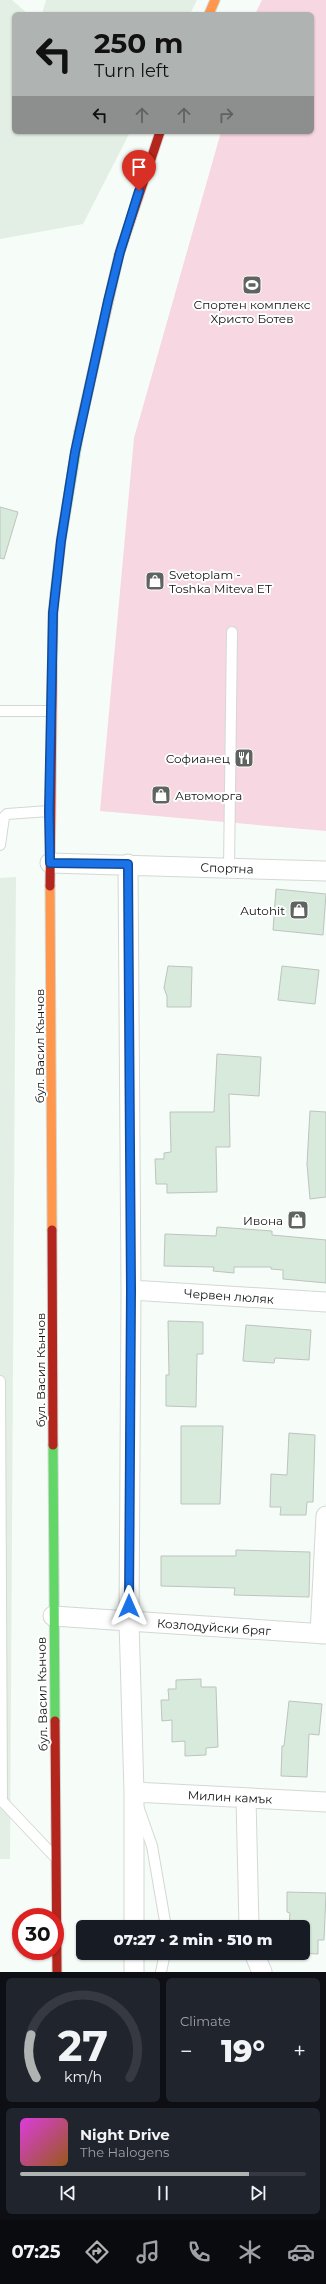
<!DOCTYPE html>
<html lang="en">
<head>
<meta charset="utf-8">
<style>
	:root { --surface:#171b24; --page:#20242c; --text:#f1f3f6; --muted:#9ea1a6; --line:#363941; --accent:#afb3b2 }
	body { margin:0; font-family:Montserrat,sans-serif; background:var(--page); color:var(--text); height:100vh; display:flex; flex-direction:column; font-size:15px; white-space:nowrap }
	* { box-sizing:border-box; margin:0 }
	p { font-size:13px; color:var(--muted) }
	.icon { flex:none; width:22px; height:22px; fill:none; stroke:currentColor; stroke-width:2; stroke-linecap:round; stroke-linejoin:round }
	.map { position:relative; height:1972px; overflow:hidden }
	.panel { display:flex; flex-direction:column; gap:6px; padding:6px; background:#0d0f14; flex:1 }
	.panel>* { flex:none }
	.hud { position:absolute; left:12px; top:12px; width:302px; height:122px; border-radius:6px; box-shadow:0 1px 3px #0004; background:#afb3b2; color:#111; overflow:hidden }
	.speed { position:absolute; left:12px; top:1908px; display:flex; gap:8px; font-size:20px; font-weight:700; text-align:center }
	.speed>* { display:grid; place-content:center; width:52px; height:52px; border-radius:50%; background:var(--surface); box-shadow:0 1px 3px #0004; line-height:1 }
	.speed .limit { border:6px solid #d22; background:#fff; color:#111 }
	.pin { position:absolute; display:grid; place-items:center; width:34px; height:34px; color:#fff; margin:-41px -17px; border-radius:50% 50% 50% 0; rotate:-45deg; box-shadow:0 0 4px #0007 }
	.pin .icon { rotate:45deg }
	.me { position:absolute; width:44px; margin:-22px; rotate:0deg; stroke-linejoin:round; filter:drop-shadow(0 0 3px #0008) }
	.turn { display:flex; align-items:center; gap:14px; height:84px; padding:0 16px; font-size:18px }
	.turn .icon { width:52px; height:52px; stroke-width:2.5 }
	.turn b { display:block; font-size:28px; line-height:34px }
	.lanes { display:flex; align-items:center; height:38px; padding:0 16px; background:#0003; justify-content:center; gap:20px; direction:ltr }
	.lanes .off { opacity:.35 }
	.big { font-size:30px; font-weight:800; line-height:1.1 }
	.panel .widget { flex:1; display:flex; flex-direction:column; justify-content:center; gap:6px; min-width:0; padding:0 14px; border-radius:6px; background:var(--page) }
	.panel .dial { align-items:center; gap:0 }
	.dial svg { height:104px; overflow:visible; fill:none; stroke:var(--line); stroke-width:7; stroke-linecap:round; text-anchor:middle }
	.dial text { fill:var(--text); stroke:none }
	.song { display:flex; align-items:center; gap:12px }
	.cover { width:48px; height:48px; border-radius:6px; background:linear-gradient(135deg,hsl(300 70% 55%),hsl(30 70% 35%)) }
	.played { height:4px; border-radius:2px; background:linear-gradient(90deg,var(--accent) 80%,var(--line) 80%) }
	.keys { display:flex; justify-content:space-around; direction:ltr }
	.heat { display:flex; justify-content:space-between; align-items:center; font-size:22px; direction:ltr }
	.panel .tiles { flex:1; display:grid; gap:6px; grid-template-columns:1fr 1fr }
	.widget:last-child { grid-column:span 2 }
	.trip { position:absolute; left:76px; top:1920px; width:234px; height:40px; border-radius:6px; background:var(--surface); box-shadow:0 1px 3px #0004; font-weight:800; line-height:40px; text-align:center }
	.menu { display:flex; height:64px; justify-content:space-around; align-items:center; background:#090b0e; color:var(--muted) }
	.menu .icon { width:28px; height:28px }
	.menu .on { color:var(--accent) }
	.menu b { font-size:18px; color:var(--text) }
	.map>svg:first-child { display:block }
</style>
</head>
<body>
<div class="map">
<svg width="326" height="1972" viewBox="0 0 326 1972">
	<rect width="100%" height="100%" fill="#f6fcf7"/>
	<path fill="#e3efe5" d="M0,0h12l16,14h-14v118h116l-47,92 -83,15z
		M46,0h151l-7,14h-148z
		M16,877l-6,982h-10v-981z"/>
	<path fill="#f7d7e1" d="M262,0h64v831l-226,-20 34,-373 87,-306h91v-118h-57z"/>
	<path fill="#d7eadc" stroke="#bec3bf" d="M0,507l18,5 -14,47 -4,-1z
		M276,889l50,5 -3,41 -50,-5z
		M168,966l24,1 -1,40h-24v-11l-3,-8z
		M282,966l37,4 -4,34 -37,-4z
		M217,1054l44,3 -2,39 -30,-2 1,53h-14l1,45 -50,1v-9h-11l-1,-25h9v-6l7,-1 -1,-40h44z
		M310,1111l16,1v85l-16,2 -3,-35z
		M217,1227l55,4v4l54,5v43l-43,-4v-9l-12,-1v-2h-37v6l-21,-2 1,-4 -50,-1 1,-32 51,2z
		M168,1321l35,1v32h-6l-1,53 -30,-1v-31h3z
		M246,1325l65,5 -2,30 -34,-2 -1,5 -31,-2z
		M181,1426h42l-3,78h-39z
		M289,1433l26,2 -2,67h-6l-1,13h-26l1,-8h-11l1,-33 16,1z
		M236,1550l74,2 -1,45 -75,-2 1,-7 -74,-2v-30h75z
		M201,1679v8h15l2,60 -12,1v7l-21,1v-15l-13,1v-22l-10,1 -1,-21h8l-1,-11h8v-9z
		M289,1701l33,3 -3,31 -10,-1 -2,43 -26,-1 1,-30h2z
		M287,1892l39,1 -2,47h-6v14l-19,-1h4v-26h-14l1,-14 -3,-1z"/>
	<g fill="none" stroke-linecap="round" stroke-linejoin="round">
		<defs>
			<path id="lane" d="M0,711h51
				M0,845l4,-28 3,-3 42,-3
				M229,868l3,-236
				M0,1381l2,420 52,55
				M139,1809l13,37 14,81
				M161,1972l4,-19"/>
			<path id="street" d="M50,863l276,8
				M128,864l3,426 -2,332 5,170v135
				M131,1290l195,12
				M53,1616l273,18
				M320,1634l6,-118
				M134,1792l192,10
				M246,1798l3,129
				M134,1953v19
				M254,1953l8,19"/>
			<path id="fast" d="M55,594l6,-53 18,-109
				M53,1445l2,276"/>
			<path id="slow" d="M209,14l6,-14
				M79,432l40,-177
				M50,886l2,344"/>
			<path id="jam" d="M119,255l41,-123
				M50,886l3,-273 2,-19
				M52,1230l1,215
				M55,1721l2,251"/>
		</defs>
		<use href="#lane" stroke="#d4d8d4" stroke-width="12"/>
		<use href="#street" stroke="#d4d8d4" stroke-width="21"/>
		<use href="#fast" stroke="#d4d8d4" stroke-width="11"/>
		<use href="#slow" stroke="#d4d8d4" stroke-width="11"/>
		<use href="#jam" stroke="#d4d8d4" stroke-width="11"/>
		<use href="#lane" stroke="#fefffe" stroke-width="10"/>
		<use href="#street" stroke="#fefffe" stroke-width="19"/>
		<use href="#fast" stroke="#63d668" stroke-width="9"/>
		<use href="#slow" stroke="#ff974d" stroke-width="9"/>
		<use href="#jam" stroke="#b3261e" stroke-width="9"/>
	</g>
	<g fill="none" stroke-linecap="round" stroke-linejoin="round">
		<defs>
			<path id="route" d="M129,1606l2,-316 -3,-426 -78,-1 -1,-52 4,-198 8,-72 14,-89 33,-151 12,-49 19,-61"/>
		</defs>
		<use href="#route" stroke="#114b97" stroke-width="10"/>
		<use href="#route" stroke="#1a73e8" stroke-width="7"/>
	</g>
	<defs>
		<symbol id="stadium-square" viewBox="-11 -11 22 22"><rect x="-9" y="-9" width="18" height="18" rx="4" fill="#5f6460" stroke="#fff"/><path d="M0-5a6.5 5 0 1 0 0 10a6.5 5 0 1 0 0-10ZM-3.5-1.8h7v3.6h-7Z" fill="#fff"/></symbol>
		<symbol id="shop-square" viewBox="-11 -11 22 22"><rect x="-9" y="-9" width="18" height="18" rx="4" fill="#5f6460" stroke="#fff"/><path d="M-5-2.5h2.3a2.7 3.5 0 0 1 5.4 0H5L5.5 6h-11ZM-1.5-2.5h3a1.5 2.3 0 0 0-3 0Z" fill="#fff"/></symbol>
		<symbol id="restaurant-square" viewBox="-11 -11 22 22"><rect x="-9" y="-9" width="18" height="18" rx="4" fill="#5f6460" stroke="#fff"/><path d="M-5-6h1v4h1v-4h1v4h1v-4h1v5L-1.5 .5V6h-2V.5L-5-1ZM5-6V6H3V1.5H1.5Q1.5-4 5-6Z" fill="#fff"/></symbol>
	</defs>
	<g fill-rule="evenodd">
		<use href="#stadium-square" x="241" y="274" width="22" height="22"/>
		<use href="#shop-square" x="144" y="570" width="22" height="22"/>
		<use href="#restaurant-square" x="233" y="747" width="22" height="22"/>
		<use href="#shop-square" x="150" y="784" width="22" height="22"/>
		<use href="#shop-square" x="288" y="899" width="22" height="22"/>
		<use href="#shop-square" x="286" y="1209" width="22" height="22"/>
	</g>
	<g text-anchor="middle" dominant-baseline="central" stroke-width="4" stroke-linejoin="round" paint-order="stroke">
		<g font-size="12" fill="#0e120f" stroke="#fff" text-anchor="end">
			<text x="252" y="304" text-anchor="middle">Спортен комплекс<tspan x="252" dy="14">Христо Ботев</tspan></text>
			<text x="169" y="574" text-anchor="start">Svetoplam -<tspan x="169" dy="14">Toshka Miteva ET</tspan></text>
			<text x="230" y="758">Софианец</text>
			<text x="175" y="795" text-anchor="start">Автоморга</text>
			<text x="285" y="910">Autohit</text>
			<text x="283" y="1220">Ивона</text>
		</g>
		<g font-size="12" fill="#0e120f" stroke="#fff">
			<text transform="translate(227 868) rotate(2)">Спортна</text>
			<text transform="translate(39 1046) rotate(-90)">бул. Васил Кънчов</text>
			<text transform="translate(229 1296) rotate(4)">Червен люляк</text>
			<text transform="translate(40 1370) rotate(-90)">бул. Васил Кънчов</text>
			<text transform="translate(214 1627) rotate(4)">Козлодуйски бряг</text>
			<text transform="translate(42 1694) rotate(-91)">бул. Васил Кънчов</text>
			<text transform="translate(230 1797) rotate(3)">Милин камък</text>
		</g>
	</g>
</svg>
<div class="speed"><div class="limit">30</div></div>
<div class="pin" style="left:139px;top:191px;background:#d93025"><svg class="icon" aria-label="arrive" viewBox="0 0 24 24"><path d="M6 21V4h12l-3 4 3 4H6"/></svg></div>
<svg class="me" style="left:129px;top:1606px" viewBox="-20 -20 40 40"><path d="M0-17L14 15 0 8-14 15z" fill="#1a73e8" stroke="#fff" stroke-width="4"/></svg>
<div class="trip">07:27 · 2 min · 510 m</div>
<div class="hud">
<div class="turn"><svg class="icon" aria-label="left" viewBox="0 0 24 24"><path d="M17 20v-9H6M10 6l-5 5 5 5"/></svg><div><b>250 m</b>Turn left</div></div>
<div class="lanes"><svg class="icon" aria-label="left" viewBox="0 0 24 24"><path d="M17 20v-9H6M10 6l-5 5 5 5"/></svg><svg class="icon off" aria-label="ahead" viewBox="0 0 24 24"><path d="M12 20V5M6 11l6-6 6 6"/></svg><svg class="icon off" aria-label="ahead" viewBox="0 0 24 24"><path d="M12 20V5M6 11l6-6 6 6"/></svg><svg class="icon off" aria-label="right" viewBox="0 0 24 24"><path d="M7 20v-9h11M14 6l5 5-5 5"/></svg></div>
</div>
</div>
<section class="panel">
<div class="tiles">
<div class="widget dial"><svg viewBox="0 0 100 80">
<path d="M14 69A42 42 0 1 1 86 69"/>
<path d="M14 69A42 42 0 0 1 10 36" stroke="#afb3b2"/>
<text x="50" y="56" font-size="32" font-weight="700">27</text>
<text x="50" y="72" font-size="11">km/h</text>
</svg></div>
<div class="widget"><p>Climate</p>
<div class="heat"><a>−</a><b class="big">19°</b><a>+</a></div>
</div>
<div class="widget">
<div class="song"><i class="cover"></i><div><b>Night Drive</b><p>The Halogens</p></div></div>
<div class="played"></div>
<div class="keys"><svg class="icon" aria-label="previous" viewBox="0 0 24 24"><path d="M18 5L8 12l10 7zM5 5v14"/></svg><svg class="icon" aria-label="pause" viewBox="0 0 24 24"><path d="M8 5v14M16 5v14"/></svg><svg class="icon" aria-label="next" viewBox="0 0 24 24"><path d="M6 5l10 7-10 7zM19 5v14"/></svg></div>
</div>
</div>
</section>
<nav class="menu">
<b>07:25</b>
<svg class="icon on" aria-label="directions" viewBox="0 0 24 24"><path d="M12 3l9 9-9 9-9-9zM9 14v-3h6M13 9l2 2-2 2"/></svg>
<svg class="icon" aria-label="music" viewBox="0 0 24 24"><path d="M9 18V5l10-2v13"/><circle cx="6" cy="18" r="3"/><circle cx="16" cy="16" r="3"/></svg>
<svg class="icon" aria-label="phone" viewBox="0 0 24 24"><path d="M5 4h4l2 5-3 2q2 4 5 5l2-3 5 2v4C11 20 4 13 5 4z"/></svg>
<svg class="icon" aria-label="climate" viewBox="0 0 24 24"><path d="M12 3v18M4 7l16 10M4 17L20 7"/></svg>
<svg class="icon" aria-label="car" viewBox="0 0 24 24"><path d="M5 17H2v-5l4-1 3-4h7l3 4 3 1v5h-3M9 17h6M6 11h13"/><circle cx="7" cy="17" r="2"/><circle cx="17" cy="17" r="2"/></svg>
</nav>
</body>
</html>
